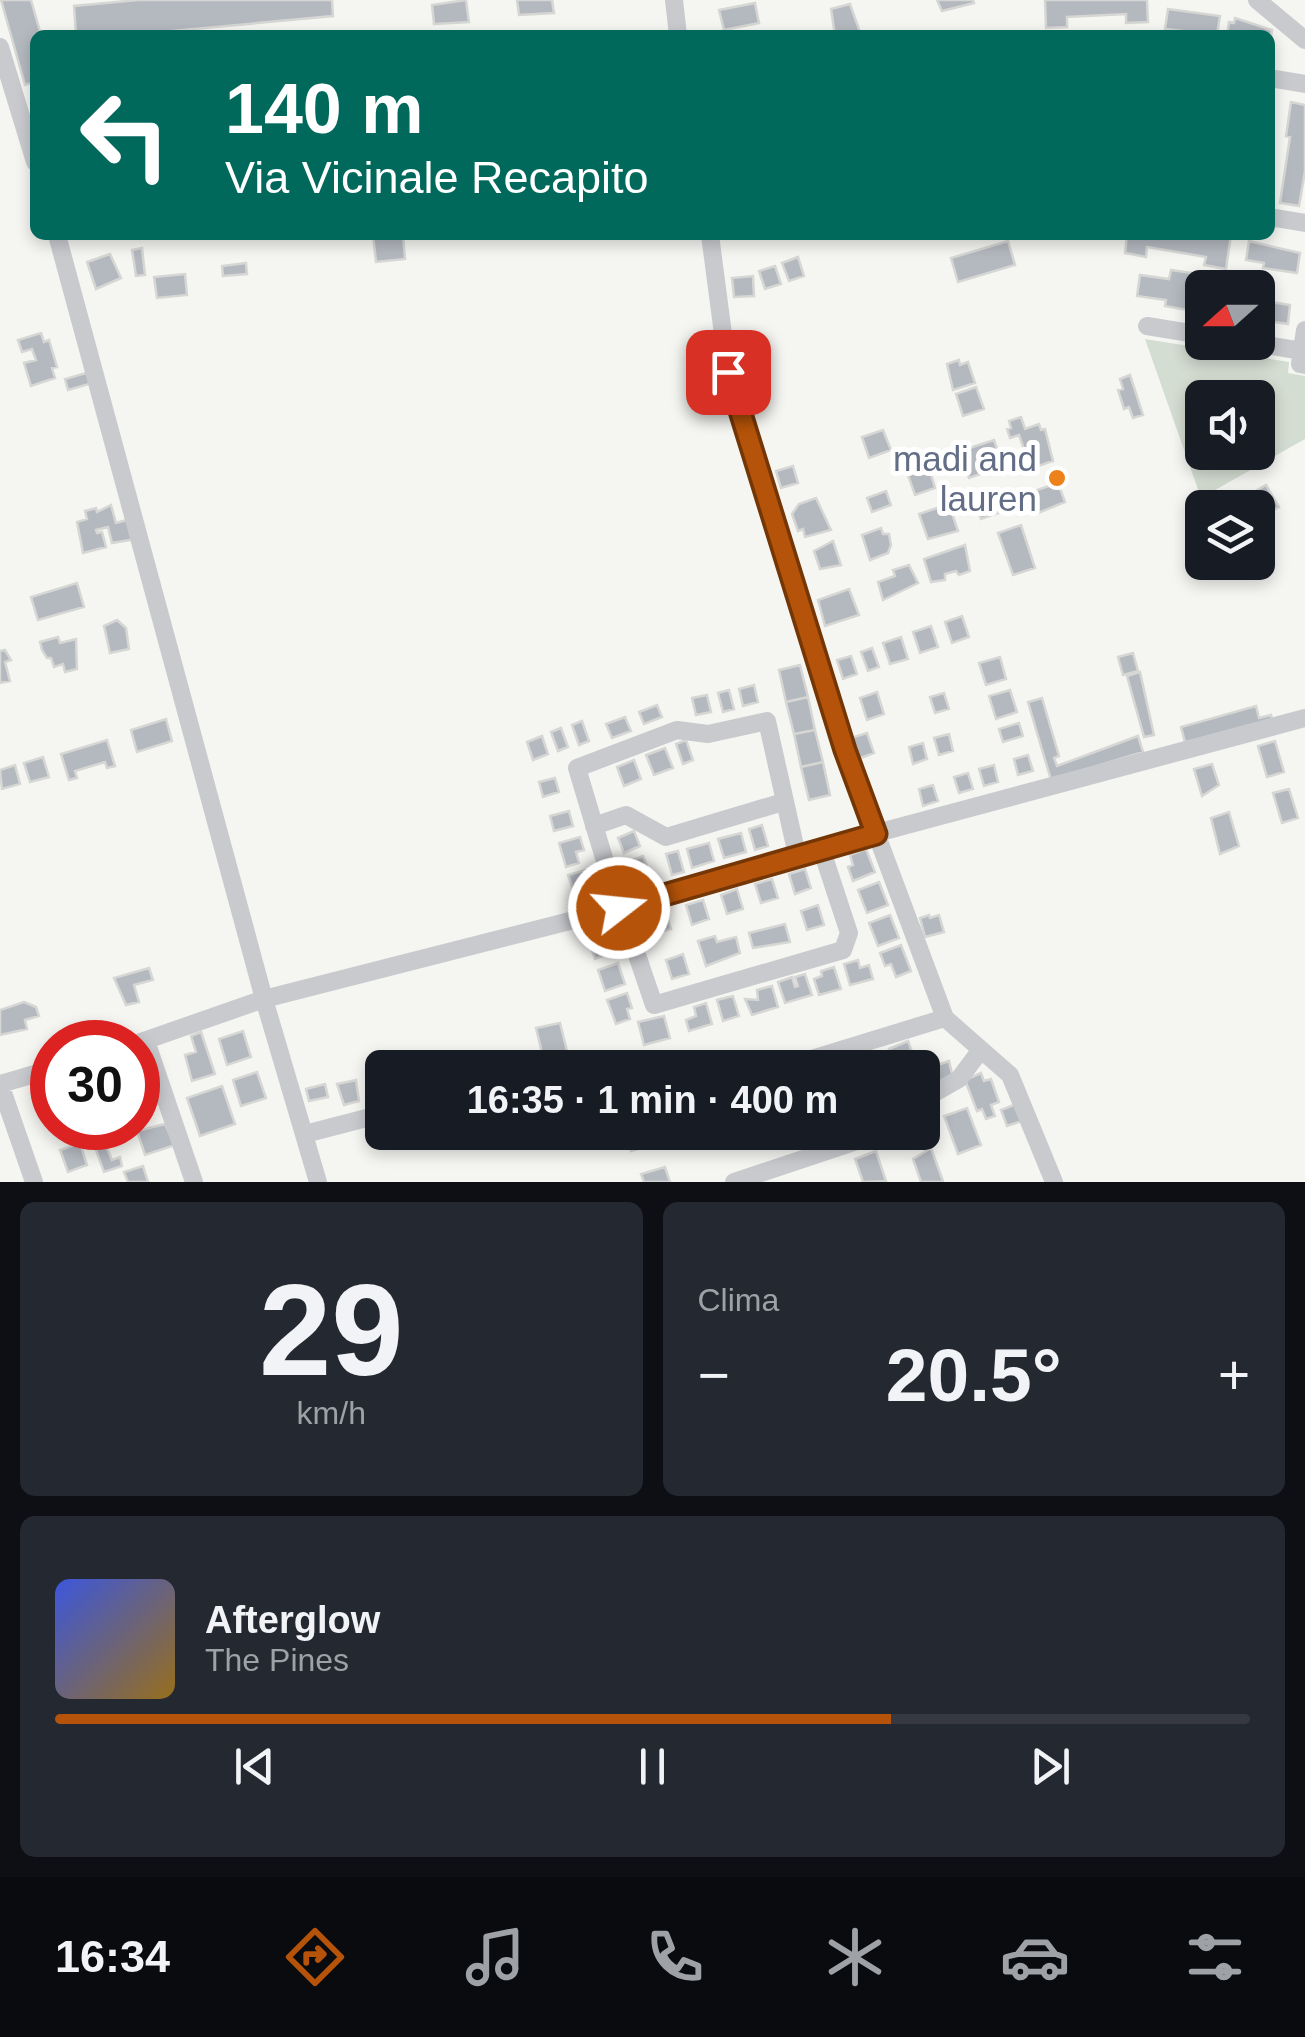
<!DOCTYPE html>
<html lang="it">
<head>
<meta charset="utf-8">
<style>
	:root { --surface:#171b24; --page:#242831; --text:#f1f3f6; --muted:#9ea1a6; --line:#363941; --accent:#b45309 }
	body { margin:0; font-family:Arial,sans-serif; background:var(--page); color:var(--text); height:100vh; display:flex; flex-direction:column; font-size:38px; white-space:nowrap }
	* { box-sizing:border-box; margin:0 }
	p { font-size:32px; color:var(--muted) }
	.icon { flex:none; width:55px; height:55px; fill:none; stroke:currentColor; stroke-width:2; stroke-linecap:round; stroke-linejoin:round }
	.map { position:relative; height:1182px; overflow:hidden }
	.details { display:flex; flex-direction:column; gap:20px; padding:20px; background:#0d0f14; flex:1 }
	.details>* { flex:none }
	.banner { position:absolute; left:30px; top:30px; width:1245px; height:210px; border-radius:15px; box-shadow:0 5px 15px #0003; background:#00695c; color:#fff; overflow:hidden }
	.needle { width:65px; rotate:249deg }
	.fabs { position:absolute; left:1185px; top:270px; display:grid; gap:20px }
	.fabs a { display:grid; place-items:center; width:90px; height:90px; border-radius:15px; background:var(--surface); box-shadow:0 5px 15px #0003; font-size:50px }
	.speed { position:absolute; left:30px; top:1020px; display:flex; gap:20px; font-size:50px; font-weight:700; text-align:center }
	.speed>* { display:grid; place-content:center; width:130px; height:130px; border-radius:50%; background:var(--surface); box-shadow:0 5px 15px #0003; line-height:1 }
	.speed .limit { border:15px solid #d22; background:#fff; color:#111 }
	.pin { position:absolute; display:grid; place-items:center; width:85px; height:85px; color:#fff; margin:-42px; border-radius:20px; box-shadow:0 5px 15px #0006 }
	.me { position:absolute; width:110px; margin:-55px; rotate:74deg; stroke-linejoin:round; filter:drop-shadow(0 0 8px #0008) }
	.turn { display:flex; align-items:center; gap:35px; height:210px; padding:0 30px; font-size:45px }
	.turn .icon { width:130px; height:130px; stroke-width:2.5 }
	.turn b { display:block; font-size:70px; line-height:85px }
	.big { font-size:75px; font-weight:600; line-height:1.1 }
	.details .card { flex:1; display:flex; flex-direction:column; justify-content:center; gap:15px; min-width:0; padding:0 35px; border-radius:15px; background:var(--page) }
	.details .dial { align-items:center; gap:0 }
	.dial b { font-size:130px; line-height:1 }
	.song { display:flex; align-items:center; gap:30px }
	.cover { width:120px; height:120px; border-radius:15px; background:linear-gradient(135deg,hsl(230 70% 55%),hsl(40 70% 35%)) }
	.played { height:10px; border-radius:5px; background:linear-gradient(90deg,var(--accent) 70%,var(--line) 70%) }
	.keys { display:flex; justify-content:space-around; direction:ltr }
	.heat { display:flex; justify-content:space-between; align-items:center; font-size:55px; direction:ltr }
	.details .tiles { flex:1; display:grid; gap:20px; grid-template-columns:1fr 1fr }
	.card:last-child { grid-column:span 2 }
	.trip { position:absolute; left:365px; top:1050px; width:575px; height:100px; border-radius:15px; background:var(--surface); box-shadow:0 5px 15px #0003; font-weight:600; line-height:100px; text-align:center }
	.tab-bar { display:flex; height:160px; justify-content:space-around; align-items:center; background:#090b0e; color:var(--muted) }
	.tab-bar .icon { width:70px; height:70px }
	.tab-bar .on { color:var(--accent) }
	.tab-bar b { font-size:45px; color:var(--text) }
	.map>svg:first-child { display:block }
</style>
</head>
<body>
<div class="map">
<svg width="1305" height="1182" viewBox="0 0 1305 1182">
	<rect width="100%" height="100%" fill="#f5f6f2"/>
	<path fill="#d4ddd2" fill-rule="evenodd" d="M1145,339l144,23 -1,11 17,3v63l-104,59zM1202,398h56v54h-56z"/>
	<path fill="#b4b8bf" stroke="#d6d7d4" stroke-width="2.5" d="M1,0h30l10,35h-6v47l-10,3z
		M138,0h194l1,16 -204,19h-53l-2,-29z
		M466,0l3,22 -35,2 -2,-19z
		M517,0h35l2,13 -35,2z
		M937,0h36l1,3 -32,8z
		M1045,0h102l1,22 -22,1v-9l-59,3v10l-21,1z
		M755,3l4,20 -35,7 -5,-20z
		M850,4l11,31h-26l-4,-26z
		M1168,9l52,7 -3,19 -52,-6z
		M1235,18l37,12 -2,14v-9h-43l2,-13 5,1z
		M1291,102l14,3v66l-6,35 -19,-3 10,-66 -4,-1z
		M373,235h30l2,24 -29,3z
		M1127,235h104l-5,34 -22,-4 2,-8 -59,-10 -1,10 -21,-4z
		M1008,241l7,24 -57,17 -7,-24z
		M1249,241l51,12 -3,20 -34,-5 1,-5 -18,-3z
		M142,248l3,27 -9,1 -4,-26z
		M110,254l11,24 -25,11 -9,-27z
		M798,257l6,19 -15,5 -7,-18z
		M246,263l1,11 -24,2 -1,-10z
		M775,266l6,18 -16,5 -6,-18z
		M1171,270l21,3 -5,37 -22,-4 1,-6 -29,-4 3,-21 29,4z
		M185,274l2,21 -30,3 -3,-21z
		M753,276l1,20 -20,1 -2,-19z
		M1258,300l32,5 -2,19 -30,-4z
		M41,333l3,9 5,-2 8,27 -5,1 3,10 -24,8 -7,-23 12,-3 -4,-11 -10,3 -4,-12z
		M959,360l1,5 8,-3 7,21 -22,7 -6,-26z
		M93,371l3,11 -28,8 -3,-11z
		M1130,375l13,40 -10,3 -4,-11 -5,2 -6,-19 5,-1 -3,-10z
		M976,387l8,22 -21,7 -7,-22z
		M1021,417l4,12 14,-5 2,6 4,-1 8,32 -32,11 -6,-17 10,-3 -6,-17 -9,3 -3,-9 4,-1 -2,-7z
		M883,430l8,20 -22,8 -7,-21z
		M994,440l9,26 -34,12 -9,-27z
		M793,466l5,17 -17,5 -5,-17z
		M929,468l6,20 -20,7 -7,-20z
		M1058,483l7,19 -27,11 -7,-21z
		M1266,485l13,22 -20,11 -1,-10h-11l-5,-9z
		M997,489l7,22 -23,8 -7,-23z
		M886,491l5,14 -19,7 -5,-14z
		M816,498l15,32 -26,7 -2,-8 -5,2 -6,-17 7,-10z
		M949,504l9,27 -30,8 -9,-25z
		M111,505l5,18 14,-4 6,20 -24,4 -4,-16 -12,3 1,3 5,-1 4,15 -23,6 -6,-31 10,-3 -2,-8 11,-3 1,4z
		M1021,525l14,43 -22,7 -15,-42z
		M881,528l2,6h6l2,11 -3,8 -18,7 -8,-25z
		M833,541l8,24 -21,4 -6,-18z
		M965,545l5,26 -11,4 -3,-4 -11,3v6l-14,2 -7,-23z
		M909,565l9,18 -35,17 -5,-18 17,-6 -2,-6z
		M77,583l7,24 -46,13 -7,-23z
		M849,589l10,26 -34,11 -7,-26z
		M962,616l7,21 -17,6 -7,-21z
		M117,620l9,8 3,21 -19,4 -6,-27z
		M931,626l7,21 -18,6 -7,-21z
		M58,637l2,6 16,-4 1,30 -12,3 -2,-8 -9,3 -3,-9h-4l-5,-8 -2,-8z
		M901,637l7,22 -18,5 -7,-21z
		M872,648l7,19 -11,4 -7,-19z
		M5,650l6,10 -6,2 5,19 -10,2v-32z
		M1133,653l5,18 -15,4 -5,-18z
		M851,656l6,18 -14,5 -6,-19z
		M1000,657l6,22 -20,6 -7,-22z
		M800,665l8,32 -22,5 -7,-32z
		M1140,672l14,63 -10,2 -17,-61z
		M754,685l4,17 -15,4 -4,-17z
		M729,690l5,19 -11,3 -5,-19z
		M1010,690l7,22 -21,7 -7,-23z
		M877,692l7,22 -17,6 -7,-22z
		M944,693l5,16 -14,4 -5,-16z
		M707,695l4,17 -15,3 -4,-17z
		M808,697l7,33 -21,4 -8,-32z
		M1042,698l17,58 -5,2 3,8 81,-30 5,16 -92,28 -23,-78z
		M657,705l5,12 -18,7 -5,-12z
		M1256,706l3,12 12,-3 2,8 -88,19 -4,-15z
		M625,717l6,14 -19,7 -6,-14z
		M166,719l6,22 -35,11 -6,-22z
		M582,721l7,20 -10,4 -7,-20z
		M1019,723l4,13 -20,6 -4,-13z
		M561,728l7,19 -10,4 -7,-19z
		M815,730l8,32 -22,5 -7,-33z
		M867,733l7,20 -16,6 -7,-21z
		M949,734l4,17 -14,4 -5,-17z
		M542,736l6,18 -15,6 -6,-18z
		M107,740l8,26 -8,2 -2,-6 -30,9 2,7 -8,2 -8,-26z
		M686,740l7,20 -10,4 -7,-20z
		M1275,741l9,31 -17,5 -9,-31z
		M923,743l4,16 -14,5 -4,-17z
		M665,748l8,20 -19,7 -8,-20z
		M1028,755l5,16 -15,4 -4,-16z
		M43,757l6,20 -19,5 -6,-19z
		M634,760l7,19 -17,7 -7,-19z
		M823,762l7,33 -21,5 -8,-33z
		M1212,764l7,21 -17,11 -8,-27z
		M15,765l5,19 -18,5 -2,-19z
		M994,765l4,17 -14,4 -5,-17z
		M968,773l5,16 -14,4 -5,-16z
		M555,778l4,14 -16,5 -4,-15z
		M933,785l5,16 -15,5 -4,-17z
		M1289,789l9,29 -16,5 -9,-30z
		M569,811l4,15 -19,5 -4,-15z
		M1229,812l10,34 -19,8 -9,-36z
		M762,825l6,21 -13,4 -6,-21z
		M634,831l6,15 -16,7 -6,-15z
		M741,833l5,19 -22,6 -6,-19z
		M580,837l4,13 -8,2 3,11 -13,4 -7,-24z
		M709,843l5,18 -22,7 -5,-19z
		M866,849l9,23 -22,9 -5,-14 5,-2 -3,-10z
		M678,851l6,21 -12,3 -6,-21z
		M643,856l6,15 -16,6 -6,-15z
		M589,869l4,13 -7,2 4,13 -13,4 -9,-26z
		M805,869l6,19 -16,6 -6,-20z
		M772,879l6,19 -17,5 -6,-19z
		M879,882l9,23 -21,8 -9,-23z
		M737,889l6,20 -16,5 -6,-19z
		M703,900l6,19 -17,6 -6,-20z
		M818,905l6,20 -17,5 -6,-19z
		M665,909l6,20 -16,5 -6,-20z
		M890,915l9,23 -21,8 -9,-23z
		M929,915l1,3 9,-3 5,17 -19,5 -5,-19z
		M785,924l5,18 -37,6 -4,-15z
		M602,931l2,8 5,-2 5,15 -19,7 -8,-23z
		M715,936l2,6 19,-5 4,16 -34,13 -8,-25z
		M901,945l10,26 -15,6 -5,-13 -6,2 -5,-13z
		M683,954l6,20 -17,5 -6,-19z
		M858,960l2,8 9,-3 4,14 -23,6 -6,-21z
		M618,963l7,21 -20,7 -7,-21z
		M834,967l7,22 -22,6 -5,-16 8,-3 -1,-5z
		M149,968l4,12 -19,5 5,17 -13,3 -12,-27z
		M805,974l7,21 -27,8 -7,-21 14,-5 3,10 3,-1 -3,-9z
		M772,986l6,21 -26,8 -7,-16 13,1 -1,-10z
		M627,993l5,15 -5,1 3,10 -14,5 -9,-24z
		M733,996l6,20 -16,5 -6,-21z
		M24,1002l12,5 3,9 -14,4 2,9 -27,6v-25z
		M706,1003l6,21 -23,7 -3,-11 10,-4 -2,-9z
		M664,1016l6,22 -26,7 -6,-23z
		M560,1023l9,36 -24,6 -9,-37z
		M243,1031l8,26 -24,8 -8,-26z
		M201,1032l14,42 -23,7 -7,-26 11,-3 -5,-16z
		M908,1041l9,25 -21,2 -7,-19z
		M449,1052l6,16h-28l-2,-10z
		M949,1061l4,17 -22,7 -5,-16z
		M257,1072l9,26 -25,8 -8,-26z
		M981,1073l3,8 7,-2 8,23 -8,3 4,11 -9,3 -4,-10 -5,2 -12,-31z
		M356,1080l3,21 -15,4 -7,-21z
		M325,1084l3,13 -19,4 -3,-12z
		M222,1086l13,38 -35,12 -13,-38z
		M52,1099v20l-7,3 -8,-18z
		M1019,1103l6,17 -18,6 -6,-16z
		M967,1108l14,37 -23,9 -14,-38z
		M165,1124l10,21 -30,10 -8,-24z
		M625,1132h36l2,10 -32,9z
		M103,1139l9,21 8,-3 2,9 -18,6 -11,-30z
		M80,1143l7,22 -19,7 -8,-22z
		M931,1148l12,33 -1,1h-21l-8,-23z
		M876,1151l10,30 -23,1 -8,-23z
		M143,1166l5,16h-20l-4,-10z
		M665,1167l5,15h-26l-3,-8z"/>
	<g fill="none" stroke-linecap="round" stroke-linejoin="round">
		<path stroke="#c8cace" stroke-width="18" d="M674,0l4,35
			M1257,0l48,40
			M0,47l35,115
			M1270,78l35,6
			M1270,217l35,6
			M57,235l207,764 54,183
			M710,235l18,137 117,378 100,268 65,57 44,107
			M1147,326l55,9
			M1305,330l-5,34 5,1
			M1248,342l54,9
			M594,826l32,-11 40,22 117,-35
			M619,908l-42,-140 100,-38 31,4 59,-13 30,134
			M621,908l33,97 189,-55 6,-17 -28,-85
			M146,1041l48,141
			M138,1043l126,-44 357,-91 200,-60 484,-130
			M559,1068l26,-7
			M782,1068l163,-50
			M0,1084l34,98
			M0,1084l52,-15
			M922,1100l37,-21 21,-28
			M922,1119v1
			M305,1134l77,-20
			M734,1182l150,-50"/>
	</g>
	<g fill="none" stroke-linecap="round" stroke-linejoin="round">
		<defs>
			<path id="route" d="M619,908l257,-74 -31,-84 -117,-378"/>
		</defs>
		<use href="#route" stroke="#753606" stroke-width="25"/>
		<use href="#route" stroke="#b45309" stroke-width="18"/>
	</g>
	<circle fill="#ed821a" stroke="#fff" stroke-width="4" cx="1057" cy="478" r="10"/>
	<g text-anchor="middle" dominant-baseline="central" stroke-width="10" stroke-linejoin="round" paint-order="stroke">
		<g font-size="35" fill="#636d85" stroke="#fff" text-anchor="end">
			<text x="1037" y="458">madi and<tspan x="1037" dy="40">lauren</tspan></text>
		</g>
	</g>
</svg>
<div class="fabs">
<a><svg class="needle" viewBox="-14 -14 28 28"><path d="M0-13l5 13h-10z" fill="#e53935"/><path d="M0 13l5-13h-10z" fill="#9ea1a6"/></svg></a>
<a><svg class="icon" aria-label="sound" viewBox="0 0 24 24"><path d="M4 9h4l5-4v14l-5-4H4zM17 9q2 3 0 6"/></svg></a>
<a><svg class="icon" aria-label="layers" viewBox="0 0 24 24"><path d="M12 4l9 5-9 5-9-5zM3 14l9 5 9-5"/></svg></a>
</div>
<div class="speed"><div class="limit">30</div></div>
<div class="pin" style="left:728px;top:372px;background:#d93025"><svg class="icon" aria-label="arrive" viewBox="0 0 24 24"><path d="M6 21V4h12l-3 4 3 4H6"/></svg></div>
<svg class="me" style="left:619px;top:908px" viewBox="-20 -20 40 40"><circle r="17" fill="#b45309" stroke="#fff" stroke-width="3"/><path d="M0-11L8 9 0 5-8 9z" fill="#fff"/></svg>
<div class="trip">16:35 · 1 min · 400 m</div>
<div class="banner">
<div class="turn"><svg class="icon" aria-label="left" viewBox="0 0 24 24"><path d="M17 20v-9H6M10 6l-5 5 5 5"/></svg><div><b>140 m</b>Via Vicinale Recapito</div></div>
</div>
</div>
<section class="details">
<div class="tiles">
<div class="card dial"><b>29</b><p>km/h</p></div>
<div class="card"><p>Clima</p>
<div class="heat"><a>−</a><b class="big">20.5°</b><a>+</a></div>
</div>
<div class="card">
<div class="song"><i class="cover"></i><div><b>Afterglow</b><p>The Pines</p></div></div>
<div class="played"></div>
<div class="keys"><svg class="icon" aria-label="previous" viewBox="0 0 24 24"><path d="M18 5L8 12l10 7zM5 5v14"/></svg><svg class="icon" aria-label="pause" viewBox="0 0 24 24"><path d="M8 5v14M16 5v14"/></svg><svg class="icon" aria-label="next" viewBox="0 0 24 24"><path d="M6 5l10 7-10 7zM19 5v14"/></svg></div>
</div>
</div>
</section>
<nav class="tab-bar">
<b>16:34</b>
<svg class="icon on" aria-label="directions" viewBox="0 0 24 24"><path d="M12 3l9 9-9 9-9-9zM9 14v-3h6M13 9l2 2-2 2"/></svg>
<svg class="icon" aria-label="music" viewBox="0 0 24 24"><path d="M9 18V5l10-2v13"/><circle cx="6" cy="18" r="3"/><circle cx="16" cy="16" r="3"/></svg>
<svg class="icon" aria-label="phone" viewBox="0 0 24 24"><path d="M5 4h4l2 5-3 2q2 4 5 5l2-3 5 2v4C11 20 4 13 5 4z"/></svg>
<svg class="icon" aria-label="climate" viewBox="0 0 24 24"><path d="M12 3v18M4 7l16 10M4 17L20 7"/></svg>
<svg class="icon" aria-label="car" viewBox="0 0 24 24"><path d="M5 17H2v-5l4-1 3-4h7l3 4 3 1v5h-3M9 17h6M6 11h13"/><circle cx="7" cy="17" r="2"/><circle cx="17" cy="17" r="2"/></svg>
<svg class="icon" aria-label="filters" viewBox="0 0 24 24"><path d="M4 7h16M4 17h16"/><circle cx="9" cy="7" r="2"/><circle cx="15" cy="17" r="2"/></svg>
</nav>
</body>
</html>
